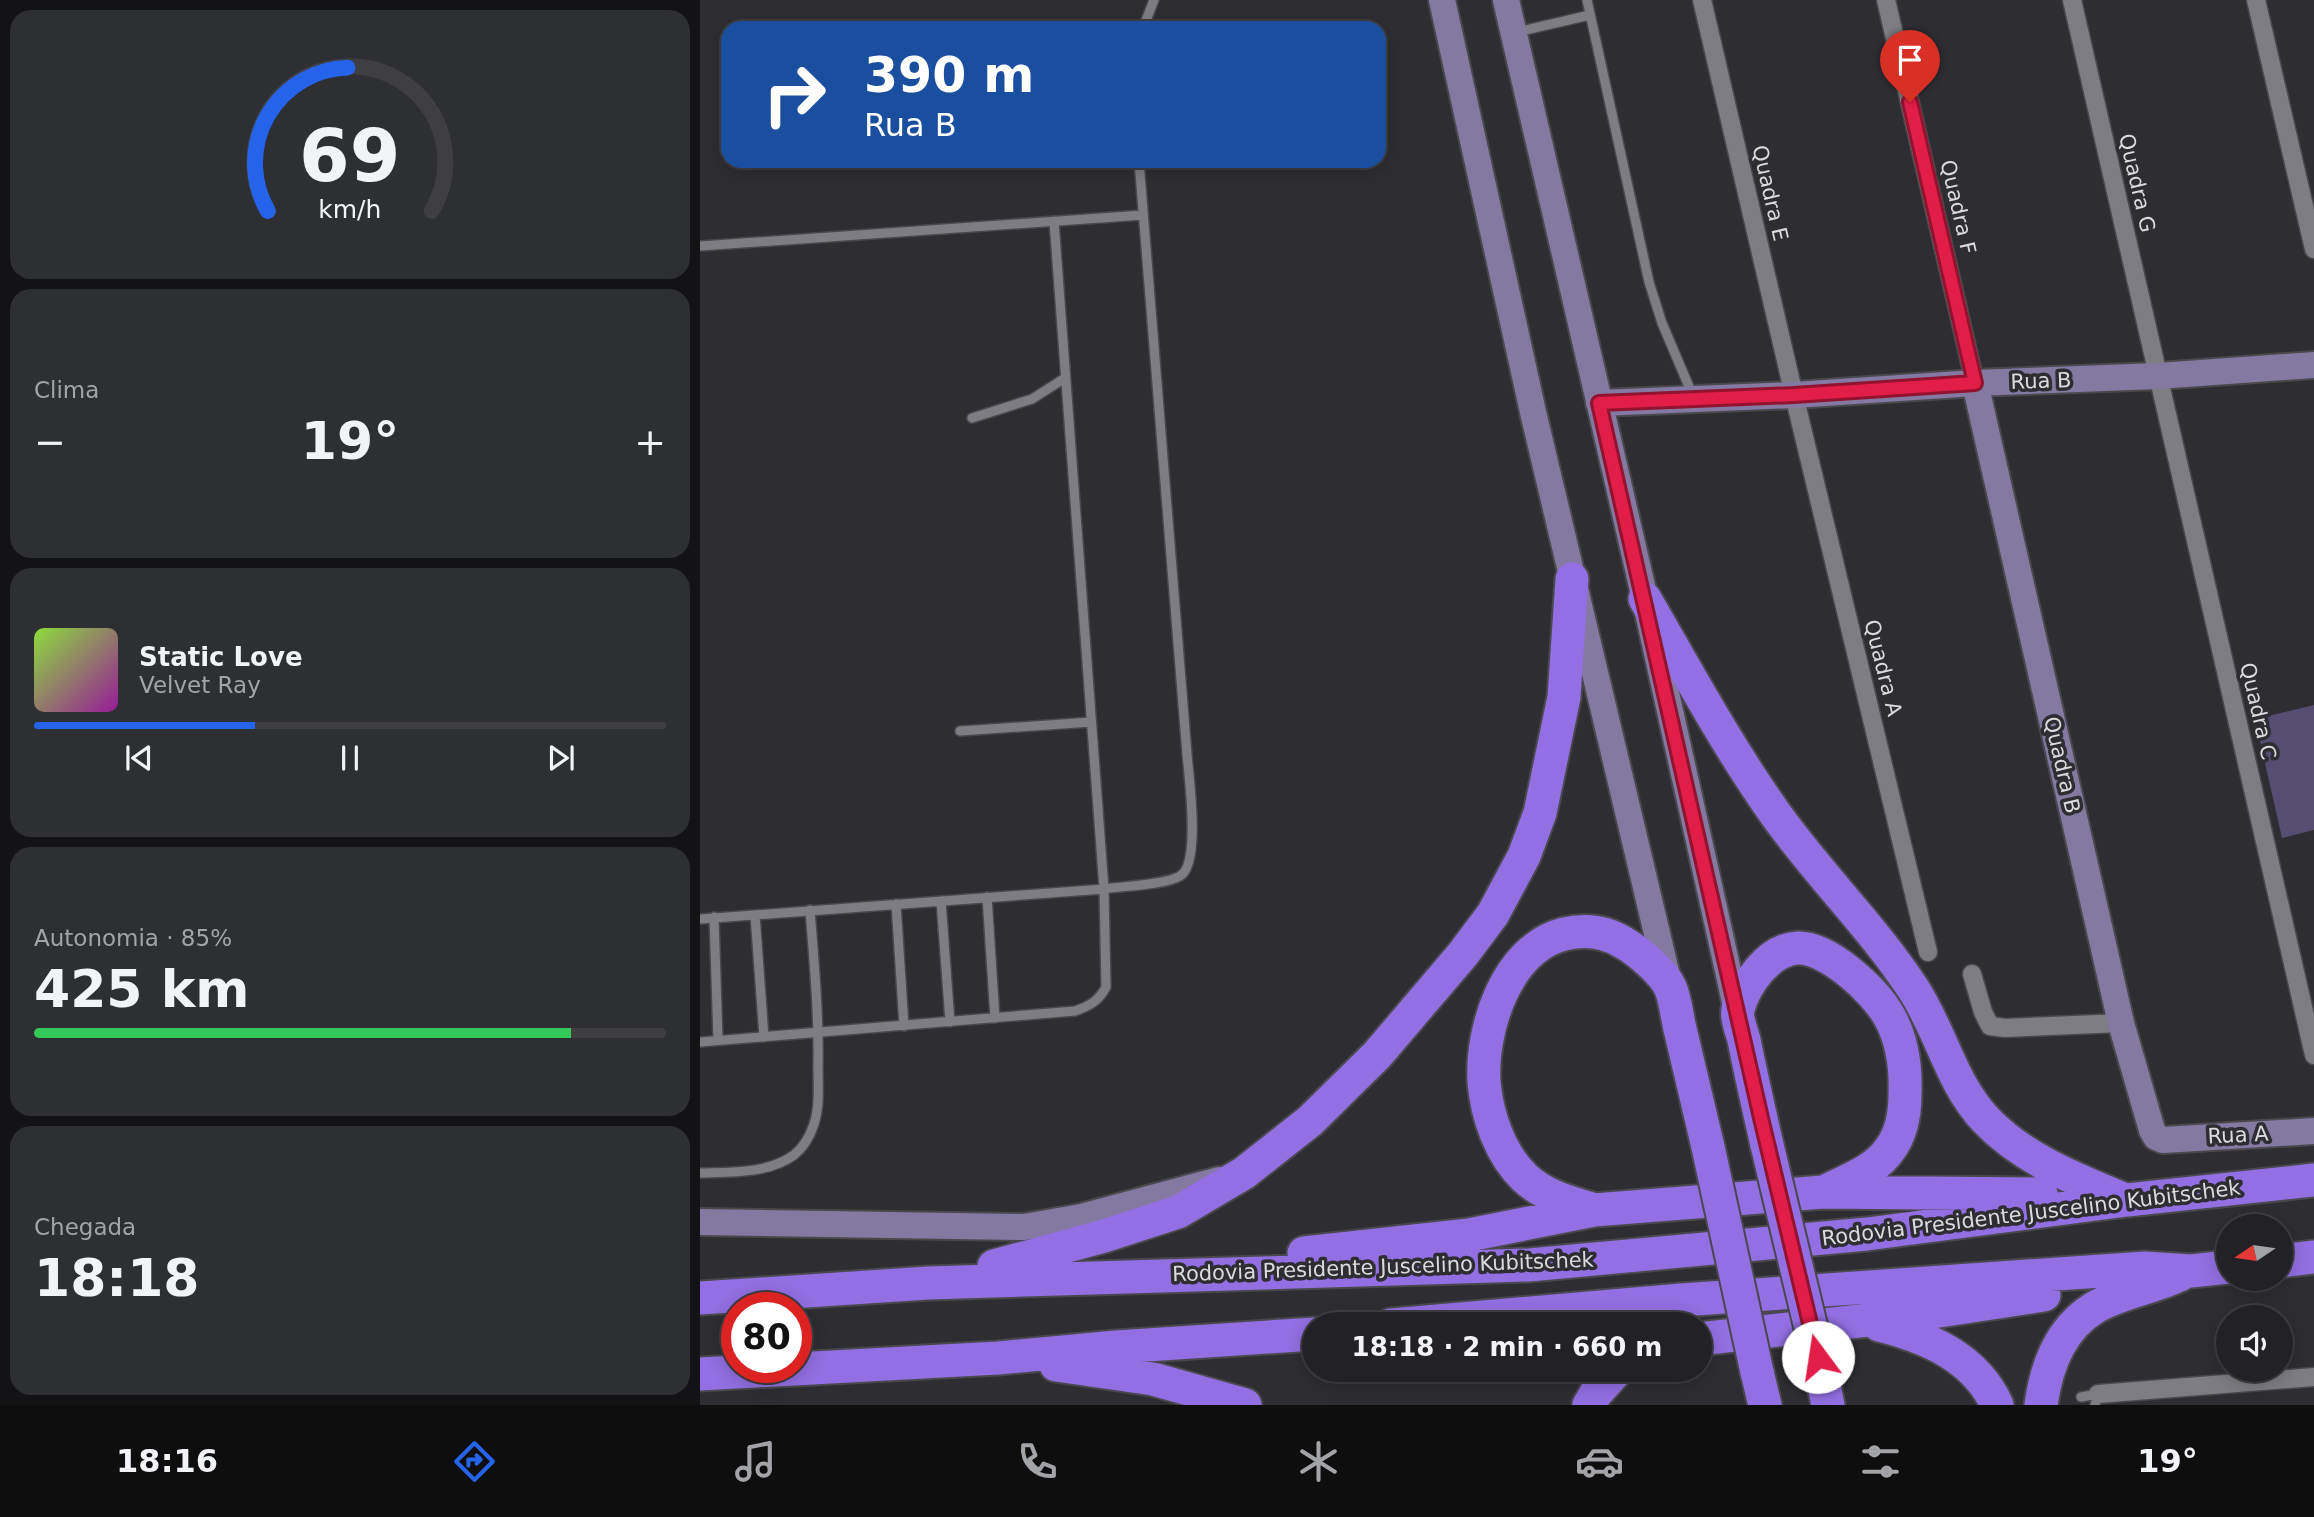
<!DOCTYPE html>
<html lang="pt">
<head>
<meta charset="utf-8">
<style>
	:root { --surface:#222226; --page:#2e2f32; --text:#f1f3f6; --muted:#a2a4a7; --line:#3f3f43; --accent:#2563eb }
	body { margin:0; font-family:"DejaVu Sans",sans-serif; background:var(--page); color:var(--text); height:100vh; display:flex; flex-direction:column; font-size:26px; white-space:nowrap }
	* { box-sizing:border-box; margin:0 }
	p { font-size:23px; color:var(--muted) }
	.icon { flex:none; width:38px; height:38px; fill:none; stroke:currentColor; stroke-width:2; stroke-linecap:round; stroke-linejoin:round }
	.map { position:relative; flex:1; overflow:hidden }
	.details { display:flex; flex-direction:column; gap:10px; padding:10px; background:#131315; width:700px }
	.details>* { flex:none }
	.banner { position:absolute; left:21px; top:21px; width:665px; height:147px; border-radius:21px; box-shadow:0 4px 18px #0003,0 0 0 2px var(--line); background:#1a4fa0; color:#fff; overflow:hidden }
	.needle { width:46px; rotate:257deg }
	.tools { position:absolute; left:1516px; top:1214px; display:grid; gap:14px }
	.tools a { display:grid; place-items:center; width:77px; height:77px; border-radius:50%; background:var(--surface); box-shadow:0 4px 18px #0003,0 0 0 2px var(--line); font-size:35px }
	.speed { position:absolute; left:21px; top:1292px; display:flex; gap:14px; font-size:35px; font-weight:700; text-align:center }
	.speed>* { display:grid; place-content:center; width:91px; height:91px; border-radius:50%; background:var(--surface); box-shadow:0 4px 18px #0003,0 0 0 2px var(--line); line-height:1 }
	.speed .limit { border:10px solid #d22; background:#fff; color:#111 }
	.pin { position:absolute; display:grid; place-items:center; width:60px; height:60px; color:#fff; margin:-72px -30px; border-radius:50% 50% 50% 0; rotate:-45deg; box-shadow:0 0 7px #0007 }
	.pin .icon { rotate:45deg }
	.me { position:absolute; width:77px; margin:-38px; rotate:346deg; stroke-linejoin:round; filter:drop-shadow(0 0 5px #0008) }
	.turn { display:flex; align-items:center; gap:24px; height:147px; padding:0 28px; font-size:32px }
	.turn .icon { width:91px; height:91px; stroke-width:2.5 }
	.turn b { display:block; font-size:49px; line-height:60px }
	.big { font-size:52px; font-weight:700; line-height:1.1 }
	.details .card { flex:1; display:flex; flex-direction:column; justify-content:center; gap:10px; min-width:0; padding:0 24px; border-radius:21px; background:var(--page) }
	.details .dial { align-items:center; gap:0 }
	.dial svg { height:182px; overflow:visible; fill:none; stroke:var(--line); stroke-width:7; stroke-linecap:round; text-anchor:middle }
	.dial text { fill:var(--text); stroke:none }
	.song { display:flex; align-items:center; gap:21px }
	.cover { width:84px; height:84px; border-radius:10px; background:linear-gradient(135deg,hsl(90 70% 55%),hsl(300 70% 35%)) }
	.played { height:7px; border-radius:4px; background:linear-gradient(90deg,var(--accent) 35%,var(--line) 35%) }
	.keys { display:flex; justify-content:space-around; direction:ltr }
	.heat { display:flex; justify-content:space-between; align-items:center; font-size:38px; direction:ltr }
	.charge { height:10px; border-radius:5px; background:linear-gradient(90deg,#34c759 85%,var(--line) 0) }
	.trip { position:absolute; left:602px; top:1312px; width:410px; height:70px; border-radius:35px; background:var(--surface); box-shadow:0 4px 18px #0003,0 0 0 2px var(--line); font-weight:700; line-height:70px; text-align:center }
	.dock { display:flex; height:112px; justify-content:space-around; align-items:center; background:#0e0e0f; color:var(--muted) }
	.dock .icon { width:49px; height:49px }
	.dock .current { color:var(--accent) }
	.dock b { font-size:32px; color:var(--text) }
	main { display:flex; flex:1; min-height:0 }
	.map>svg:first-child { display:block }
</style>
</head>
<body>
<main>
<section class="details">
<div class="card dial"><svg viewBox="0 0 100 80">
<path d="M14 69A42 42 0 1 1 86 69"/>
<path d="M14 69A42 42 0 0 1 49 6" stroke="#2563eb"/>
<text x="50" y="56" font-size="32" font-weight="700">69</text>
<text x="50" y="72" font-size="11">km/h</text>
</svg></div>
<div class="card"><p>Clima</p>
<div class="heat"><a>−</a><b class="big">19°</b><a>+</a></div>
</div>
<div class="card">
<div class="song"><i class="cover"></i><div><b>Static Love</b><p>Velvet Ray</p></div></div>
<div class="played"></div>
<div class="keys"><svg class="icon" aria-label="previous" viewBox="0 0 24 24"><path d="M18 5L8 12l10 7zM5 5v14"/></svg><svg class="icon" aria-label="pause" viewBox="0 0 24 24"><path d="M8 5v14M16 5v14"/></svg><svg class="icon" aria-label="next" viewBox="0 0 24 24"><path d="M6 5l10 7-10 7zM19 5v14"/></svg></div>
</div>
<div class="card"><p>Autonomia · 85%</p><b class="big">425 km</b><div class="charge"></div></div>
<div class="card"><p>Chegada</p><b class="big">18:18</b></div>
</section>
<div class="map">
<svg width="1614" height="1405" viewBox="0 0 1614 1405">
	<rect width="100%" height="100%" fill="#2e2d32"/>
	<path fill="#564d72" d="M1614,705v125l-32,8 -27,-119z"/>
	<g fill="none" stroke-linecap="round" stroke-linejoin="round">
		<defs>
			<path id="lane" d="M887,0l62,282 13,41 31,73
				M443,28l11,-28
				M817,32l73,-17
				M0,246l443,-31
				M272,418l60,-19 33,-21
				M260,731l131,-9
				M287,897l8,121
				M241,901l9,121
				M196,904l8,122
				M55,915l9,122
				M14,917l4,123
				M0,919l404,-30c18,-3 61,-4 76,-13 21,-12 9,-98 7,-122l-48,-593
				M0,1042l375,-31c14,-5 24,-10 31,-24l-2,-98 -50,-668
				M0,1173c30,-1 68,1 94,-18 9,-7 16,-19 20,-31 6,-18 4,-39 4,-58 1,-52 -4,-104 -8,-156
				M1381,1397l17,-3 -3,11"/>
			<path id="street" d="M1002,0l92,395 134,557
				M1186,0l89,383
				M1372,0l242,1055
				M1556,0l58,249
				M1272,974l11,38 7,14 15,2 116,-5
				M1398,1394l216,-17"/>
			<path id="secondary" d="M742,0l91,412 136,572
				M806,0l139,599 92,412
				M1275,383l146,640 31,107 4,7 7,3 151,-9
				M899,403l195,-8 181,-12 183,-7 156,-11
				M0,1222l324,5 57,-10 138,-37"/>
			<path id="highway" d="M945,599c42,72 81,145 129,213 43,61 97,113 138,175 29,43 38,95 74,133 37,39 89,59 137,79
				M1067,1145c-8,-35 -16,-70 -23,-105 -2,-8 -8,-22 -6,-31 7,-25 31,-60 60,-61 30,-1 77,43 91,68 13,23 17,52 16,78 0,19 -3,39 -15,55 -14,21 -40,30 -62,41
				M892,1209c-24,-7 -49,-14 -67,-31 -25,-24 -38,-62 -41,-96 -3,-53 22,-133 80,-148 21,-5 41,-3 60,9 14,8 39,29 46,44 6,13 7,32 11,46 9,38 18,76 27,114
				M604,1253l165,-18 125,-25 229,-18 218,2
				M1580,1261l34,-4
				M294,1266l110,-30 74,-24 66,-39 66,-52 67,-66 86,-101 30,-40 31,-58 16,-43 24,-116 8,-118
				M0,1298l228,-15 601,-18 338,-31 260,-34 187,-20
				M691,1325l290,-25 464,-32 46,3 37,-4
				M1179,1325c48,12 96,32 118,80
				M999,1339l214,-24 131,-20
				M1118,1357l10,48
				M356,1365l97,14 92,26
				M1057,1372l8,33
				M0,1374l298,-16 118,-11 198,-13
				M889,1405l7,-12 21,-23
				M1341,1405c5,-37 19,-76 53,-97 25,-15 59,-20 86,-33"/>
		</defs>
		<use href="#lane" stroke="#49484d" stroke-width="12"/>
		<use href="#street" stroke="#49484d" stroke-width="21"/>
		<use href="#secondary" stroke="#49484d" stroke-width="30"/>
		<use href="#highway" stroke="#49484d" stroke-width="37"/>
		<use href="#lane" stroke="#7e7d83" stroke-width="9"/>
		<use href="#street" stroke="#7e7d83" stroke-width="18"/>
		<use href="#secondary" stroke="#8479a0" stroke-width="26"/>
		<use href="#highway" stroke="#926fe2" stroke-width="33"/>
		<defs>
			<path id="highway-bridge" d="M1067,1145l51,212
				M1008,1147l49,225"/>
		</defs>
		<use href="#highway-bridge" stroke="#49484d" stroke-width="37" stroke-linecap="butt"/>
		<use href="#highway-bridge" stroke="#926fe2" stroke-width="33"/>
	</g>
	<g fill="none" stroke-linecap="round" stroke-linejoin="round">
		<defs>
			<path id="route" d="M1118,1357l-57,-239 -162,-715 195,-8 181,-12 -65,-281"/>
		</defs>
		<use href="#route" stroke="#92132f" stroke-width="18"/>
		<use href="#route" stroke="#e11d48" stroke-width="12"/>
	</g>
	<g text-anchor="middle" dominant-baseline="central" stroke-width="7" stroke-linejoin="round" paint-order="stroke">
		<g font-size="21" fill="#dbdbde" stroke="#2e2d32">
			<text transform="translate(1437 183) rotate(77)">Quadra G</text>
			<text transform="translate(1070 193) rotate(77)">Quadra E</text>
			<text transform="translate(1258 207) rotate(77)">Quadra F</text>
			<text transform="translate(1341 381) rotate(-2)">Rua B</text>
			<text transform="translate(1183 668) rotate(76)">Quadra A</text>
			<text transform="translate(1558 711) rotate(77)">Quadra C</text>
			<text transform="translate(1362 765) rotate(77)">Quadra B</text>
			<text transform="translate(1538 1135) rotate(-3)">Rua A</text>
			<text transform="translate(1331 1213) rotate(-7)">Rodovia Presidente Juscelino Kubitschek</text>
			<text transform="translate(683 1267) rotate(-2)">Rodovia Presidente Juscelino Kubitschek</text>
		</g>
	</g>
</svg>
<div class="tools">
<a><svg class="needle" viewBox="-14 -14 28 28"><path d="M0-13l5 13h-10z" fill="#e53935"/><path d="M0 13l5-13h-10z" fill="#a2a4a7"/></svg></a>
<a><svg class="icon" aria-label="sound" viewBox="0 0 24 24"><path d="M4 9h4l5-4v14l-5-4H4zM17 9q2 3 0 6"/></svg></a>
</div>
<div class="speed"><div class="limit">80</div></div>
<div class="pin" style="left:1210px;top:102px;background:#d93025"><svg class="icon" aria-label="arrive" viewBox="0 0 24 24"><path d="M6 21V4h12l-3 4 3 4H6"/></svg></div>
<svg class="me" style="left:1118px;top:1357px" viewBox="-20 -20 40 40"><circle r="19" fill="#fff"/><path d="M0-13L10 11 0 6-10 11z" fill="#e11d48"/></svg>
<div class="trip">18:18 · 2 min · 660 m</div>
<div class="banner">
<div class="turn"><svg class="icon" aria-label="right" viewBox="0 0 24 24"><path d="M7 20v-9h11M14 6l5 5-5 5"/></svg><div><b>390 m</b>Rua B</div></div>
</div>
</div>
</main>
<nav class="dock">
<b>18:16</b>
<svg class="icon current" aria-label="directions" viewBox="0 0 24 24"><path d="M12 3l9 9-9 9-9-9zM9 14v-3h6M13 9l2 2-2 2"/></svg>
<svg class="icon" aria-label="music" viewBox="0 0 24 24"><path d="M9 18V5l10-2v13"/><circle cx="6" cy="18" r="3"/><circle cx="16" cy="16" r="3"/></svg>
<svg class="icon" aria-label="phone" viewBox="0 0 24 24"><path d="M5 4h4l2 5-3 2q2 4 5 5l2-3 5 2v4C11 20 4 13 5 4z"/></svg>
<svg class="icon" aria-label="climate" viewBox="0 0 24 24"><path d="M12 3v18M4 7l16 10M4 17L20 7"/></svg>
<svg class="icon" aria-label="car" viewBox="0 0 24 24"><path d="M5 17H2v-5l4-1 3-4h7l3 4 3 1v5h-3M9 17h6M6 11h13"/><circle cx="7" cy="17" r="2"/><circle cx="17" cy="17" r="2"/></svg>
<svg class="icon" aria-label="filters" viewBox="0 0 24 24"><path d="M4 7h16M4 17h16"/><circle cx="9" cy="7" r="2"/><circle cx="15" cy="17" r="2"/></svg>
<b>19°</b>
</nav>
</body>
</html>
